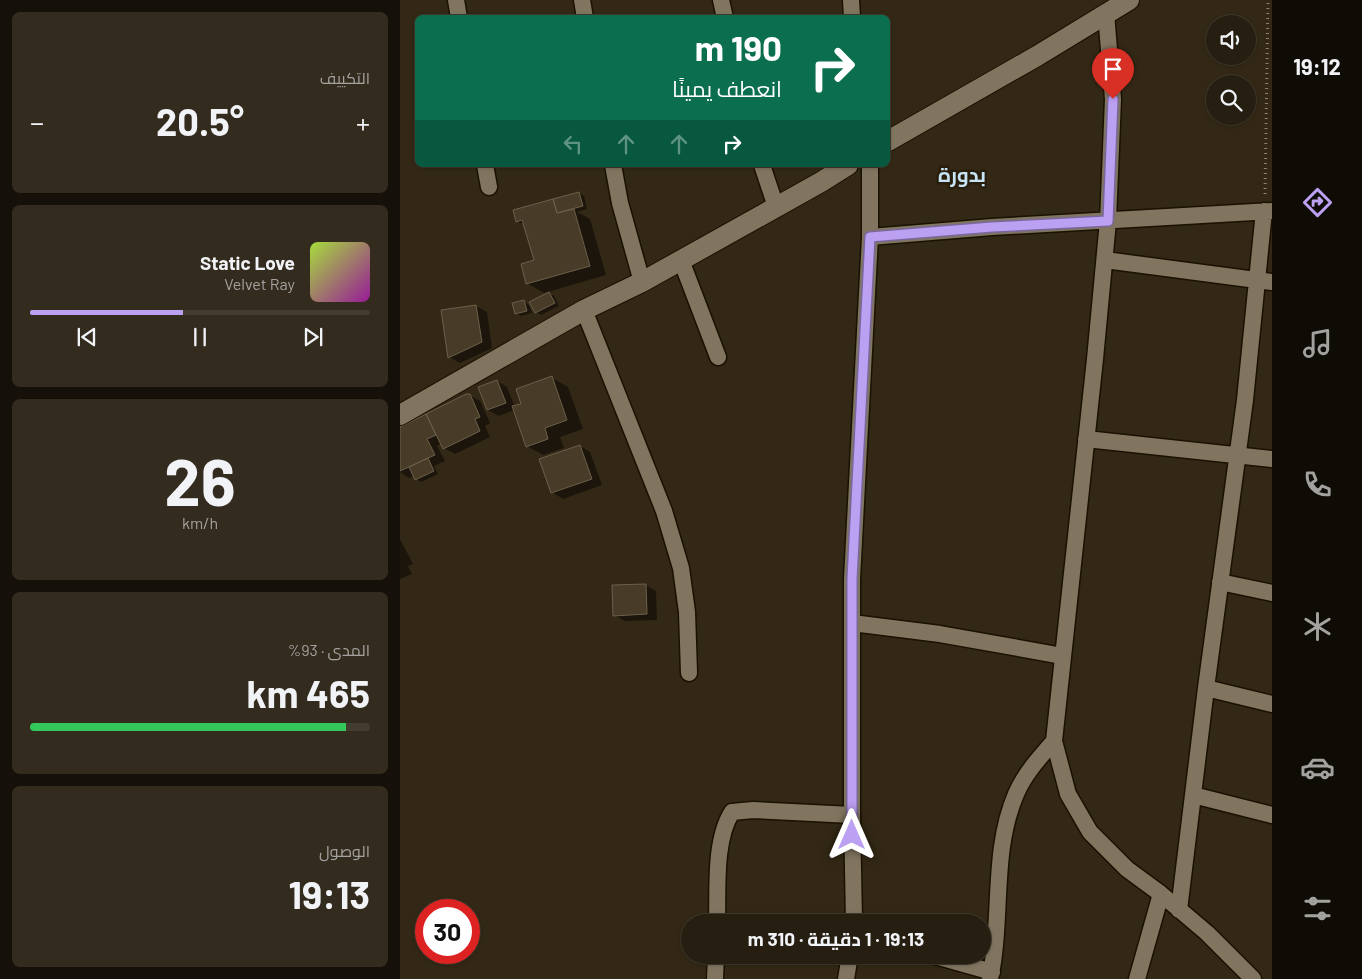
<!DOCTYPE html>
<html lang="ar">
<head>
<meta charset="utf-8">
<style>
	:root { --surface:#261e10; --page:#322b1e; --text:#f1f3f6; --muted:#a4a29f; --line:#423c30; --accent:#bca0f2 }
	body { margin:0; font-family:Barlow,Cairo,sans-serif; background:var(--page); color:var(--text); direction:rtl; height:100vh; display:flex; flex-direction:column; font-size:19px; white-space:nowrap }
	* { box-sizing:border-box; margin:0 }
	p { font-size:16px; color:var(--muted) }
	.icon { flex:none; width:28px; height:28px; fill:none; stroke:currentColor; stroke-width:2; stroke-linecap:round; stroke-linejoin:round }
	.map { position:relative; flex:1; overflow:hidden; direction:ltr }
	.details { display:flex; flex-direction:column; gap:12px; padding:12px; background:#151009; width:400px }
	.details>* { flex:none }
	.guide { position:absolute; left:15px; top:15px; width:475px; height:152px; border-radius:8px; box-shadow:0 1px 4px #0004,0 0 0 1px var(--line); direction:rtl; background:#0b6e4f; color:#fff; overflow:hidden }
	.buttons { position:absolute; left:806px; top:15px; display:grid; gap:10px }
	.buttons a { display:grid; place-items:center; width:50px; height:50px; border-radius:50%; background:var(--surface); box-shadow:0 1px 4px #0004,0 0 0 1px var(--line); font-size:25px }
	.speed { position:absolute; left:15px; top:899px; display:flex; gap:10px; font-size:25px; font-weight:700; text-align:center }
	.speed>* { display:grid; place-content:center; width:65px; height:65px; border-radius:50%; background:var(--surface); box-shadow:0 1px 4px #0004,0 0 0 1px var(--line); line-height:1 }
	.speed .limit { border:8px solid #d22; background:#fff; color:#111 }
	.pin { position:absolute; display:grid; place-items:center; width:42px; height:42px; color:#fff; margin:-51px -21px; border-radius:50% 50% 50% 0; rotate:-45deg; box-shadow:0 0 5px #0007 }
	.pin .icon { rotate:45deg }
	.me { position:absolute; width:55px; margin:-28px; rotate:0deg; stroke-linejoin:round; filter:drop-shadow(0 0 4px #0008) }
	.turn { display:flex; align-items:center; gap:18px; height:105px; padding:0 25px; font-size:22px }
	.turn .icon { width:65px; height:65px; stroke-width:2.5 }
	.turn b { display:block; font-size:35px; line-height:42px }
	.lanes { display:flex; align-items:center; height:48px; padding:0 25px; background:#0003; justify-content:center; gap:25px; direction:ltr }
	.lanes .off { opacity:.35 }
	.big { font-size:38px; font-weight:700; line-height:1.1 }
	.details .tile { flex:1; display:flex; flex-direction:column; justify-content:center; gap:8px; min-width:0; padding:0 18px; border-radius:8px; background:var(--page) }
	.details .dial { align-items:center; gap:0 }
	.dial b { font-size:65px; line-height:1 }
	.song { display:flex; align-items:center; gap:15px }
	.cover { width:60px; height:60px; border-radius:8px; background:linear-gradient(135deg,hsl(80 70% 55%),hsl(300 70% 35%)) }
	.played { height:5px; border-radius:2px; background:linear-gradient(90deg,var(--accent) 45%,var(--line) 45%) }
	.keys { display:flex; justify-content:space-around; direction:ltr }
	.heat { display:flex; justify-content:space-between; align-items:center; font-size:28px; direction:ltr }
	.charge { height:8px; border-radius:4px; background:linear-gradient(90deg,#34c759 93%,var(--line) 0) }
	.trip { position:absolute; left:281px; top:914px; width:310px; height:50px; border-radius:25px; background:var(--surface); box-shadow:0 1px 4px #0004,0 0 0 1px var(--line); font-weight:700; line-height:50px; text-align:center; direction:rtl }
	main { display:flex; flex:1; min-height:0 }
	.tabs { display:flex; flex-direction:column; width:90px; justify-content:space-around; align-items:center; background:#0f0c06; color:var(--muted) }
	.tabs .icon { width:35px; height:35px }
	.tabs .current { color:var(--accent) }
	.tabs b { font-size:22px; color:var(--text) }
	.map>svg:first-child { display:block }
</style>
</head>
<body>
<main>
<nav class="tabs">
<b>19:12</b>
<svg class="icon current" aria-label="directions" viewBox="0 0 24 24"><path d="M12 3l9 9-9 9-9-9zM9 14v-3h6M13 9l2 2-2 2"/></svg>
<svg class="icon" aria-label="music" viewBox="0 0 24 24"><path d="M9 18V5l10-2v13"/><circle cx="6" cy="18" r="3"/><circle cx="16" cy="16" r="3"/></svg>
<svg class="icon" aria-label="phone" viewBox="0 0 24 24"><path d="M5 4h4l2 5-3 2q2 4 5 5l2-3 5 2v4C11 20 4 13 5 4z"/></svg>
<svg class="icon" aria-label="climate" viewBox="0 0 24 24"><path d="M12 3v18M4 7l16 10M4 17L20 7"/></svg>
<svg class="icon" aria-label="car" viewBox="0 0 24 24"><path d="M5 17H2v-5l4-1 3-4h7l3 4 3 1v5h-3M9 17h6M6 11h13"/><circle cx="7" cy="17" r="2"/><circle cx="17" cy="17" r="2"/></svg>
<svg class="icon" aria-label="filters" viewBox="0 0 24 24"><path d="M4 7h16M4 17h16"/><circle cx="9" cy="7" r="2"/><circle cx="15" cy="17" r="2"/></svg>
</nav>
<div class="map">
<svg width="872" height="979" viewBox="0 0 872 979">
	<rect width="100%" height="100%" fill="#332815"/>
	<path fill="#0007" d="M179,193l5,3 3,13 -10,3 13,7 16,56 -62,18 -17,-10 8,-22 -10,-36 -8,-4z
		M149,293l5,3 5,10 -18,9 -5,-3z
		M124,302l5,3 3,8 -11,3 -5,-3z
		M76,306l11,6 5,36 -32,15 -11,-6z
		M152,378l16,9 15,42 -23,8 4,11 -21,7 -16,-9 -13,-36 -15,6 -11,-6 9,-29 10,6 8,20 7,-3z
		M69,395l11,6 10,22 -5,3 5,11 -35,17 -11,-6 -2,-5 -5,3 8,15 -11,5 4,8 -17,8 -5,-3 -2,-4 -5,3 -9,-6v-44z
		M180,446l10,6 12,33 -39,14 -11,-7z
		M0,539l13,25 -5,2 4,8 -12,5z
		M245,585l11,6 1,29 -32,1 -11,-6z"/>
	<path fill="#483c28" stroke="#6c604a" d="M179,192l4,14 -26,7 -4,-14z
		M153,199l4,14 17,-4 16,57 -64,18 -5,-20 13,-4 -12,-40 -6,2 -3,-12z
		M149,292l6,11 -20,10 -6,-11z
		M124,300l3,11 -12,3 -3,-11z
		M76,305l6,37 -34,16 -7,-48z
		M152,376l15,44 -22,8 3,11 -22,8 -14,-41 9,-2 -5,-15z
		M97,380l9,23 -19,7 -9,-23z
		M66,394h4l10,23 -5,2 5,12 -37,18 -17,-35z
		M26,414l10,21 -9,4 8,16 -35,16v-44z
		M180,445l12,34 -41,14 -12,-34z
		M28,458l6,13 -19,9 -6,-13z
		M246,584l1,30 -34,2 -1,-31z"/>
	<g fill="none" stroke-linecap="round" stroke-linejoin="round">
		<defs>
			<path id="minor" d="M56,0l3,18
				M182,0l3,18
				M321,0l4,18
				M451,0l1,18
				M85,165l4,22
				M213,165l7,38 22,79
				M362,165l14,42
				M470,237l122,-10 280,-16
				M281,260l37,97
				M705,260l167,22
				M184,310l80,201 17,57 6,44 2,61
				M686,439l186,20
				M820,582l52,11
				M452,623l88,11 123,22
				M806,688l66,16
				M654,741l14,53 22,38 37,37 34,25 46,39 46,46
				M793,795l79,20
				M779,910l27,-222 39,-288 19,-189
				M317,922c1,-33 -3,-82 15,-110l21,-2 99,5
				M454,922l-2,-107v-236l18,-342v-72
				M532,955l60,17
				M315,979l1,-24
				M446,979l4,-24
				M590,979c13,-61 1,-127 26,-185 9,-21 24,-37 38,-53l41,-382 13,-138 5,-122 -7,-86
				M737,979l24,-85"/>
			<path id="tertiary" d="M488,141l149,-85 92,-56
				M0,415l184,-105 58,-28 179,-100 27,-17"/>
		</defs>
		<use href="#minor" stroke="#1a1101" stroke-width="19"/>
		<use href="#tertiary" stroke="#1a1101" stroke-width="22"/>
		<path stroke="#8d8475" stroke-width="3" stroke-dasharray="1 4" stroke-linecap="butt" d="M865,194l3,-194"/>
		<use href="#minor" stroke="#81755f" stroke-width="16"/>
		<use href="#tertiary" stroke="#81755f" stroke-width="20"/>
	</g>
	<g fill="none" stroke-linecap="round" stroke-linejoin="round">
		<defs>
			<path id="route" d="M452,835v-256l18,-342 122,-10 116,-6 5,-122"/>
		</defs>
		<use href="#route" stroke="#7a689d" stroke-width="12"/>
		<use href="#route" stroke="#bca0f2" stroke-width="9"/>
	</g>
	<g text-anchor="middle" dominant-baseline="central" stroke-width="5" stroke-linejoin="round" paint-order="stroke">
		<g font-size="20" font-weight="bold" fill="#c7e4f6" stroke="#291e0b">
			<text x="562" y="174">بدورة</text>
		</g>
	</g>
</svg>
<div class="buttons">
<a><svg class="icon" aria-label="sound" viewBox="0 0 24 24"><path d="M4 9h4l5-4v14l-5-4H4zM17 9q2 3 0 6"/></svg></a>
<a><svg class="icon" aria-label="search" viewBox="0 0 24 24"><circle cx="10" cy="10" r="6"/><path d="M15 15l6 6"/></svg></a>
</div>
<div class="speed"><div class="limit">30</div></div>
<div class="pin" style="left:713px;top:99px;background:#d93025"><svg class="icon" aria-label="arrive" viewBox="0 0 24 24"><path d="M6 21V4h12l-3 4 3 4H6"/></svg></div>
<svg class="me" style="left:452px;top:835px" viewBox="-20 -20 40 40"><path d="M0-17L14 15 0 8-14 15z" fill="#bca0f2" stroke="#fff" stroke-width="4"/></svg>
<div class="trip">19:13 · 1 دقيقة · 310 m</div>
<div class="guide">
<div class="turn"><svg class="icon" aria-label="right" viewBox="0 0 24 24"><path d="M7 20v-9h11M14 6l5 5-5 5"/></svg><div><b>190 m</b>انعطف يمينًا</div></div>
<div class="lanes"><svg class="icon off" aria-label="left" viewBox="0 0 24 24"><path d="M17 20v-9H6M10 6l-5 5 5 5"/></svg><svg class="icon off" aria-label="ahead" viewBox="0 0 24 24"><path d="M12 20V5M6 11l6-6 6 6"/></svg><svg class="icon off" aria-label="ahead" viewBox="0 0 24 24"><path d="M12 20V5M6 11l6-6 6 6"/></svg><svg class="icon" aria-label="right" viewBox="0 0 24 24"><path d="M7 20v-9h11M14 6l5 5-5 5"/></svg></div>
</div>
</div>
<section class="details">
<div class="tile"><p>التكييف</p>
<div class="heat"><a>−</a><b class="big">20.5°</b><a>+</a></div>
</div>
<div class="tile">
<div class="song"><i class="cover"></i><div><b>Static Love</b><p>Velvet Ray</p></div></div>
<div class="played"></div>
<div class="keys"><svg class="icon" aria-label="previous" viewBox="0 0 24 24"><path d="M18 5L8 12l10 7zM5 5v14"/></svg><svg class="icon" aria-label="pause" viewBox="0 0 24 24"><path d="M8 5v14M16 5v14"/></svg><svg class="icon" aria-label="next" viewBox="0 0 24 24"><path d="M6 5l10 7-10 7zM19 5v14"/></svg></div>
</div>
<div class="tile dial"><b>26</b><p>km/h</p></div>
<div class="tile"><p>المدى · 93%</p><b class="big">465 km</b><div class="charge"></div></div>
<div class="tile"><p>الوصول</p><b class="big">19:13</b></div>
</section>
</main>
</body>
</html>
